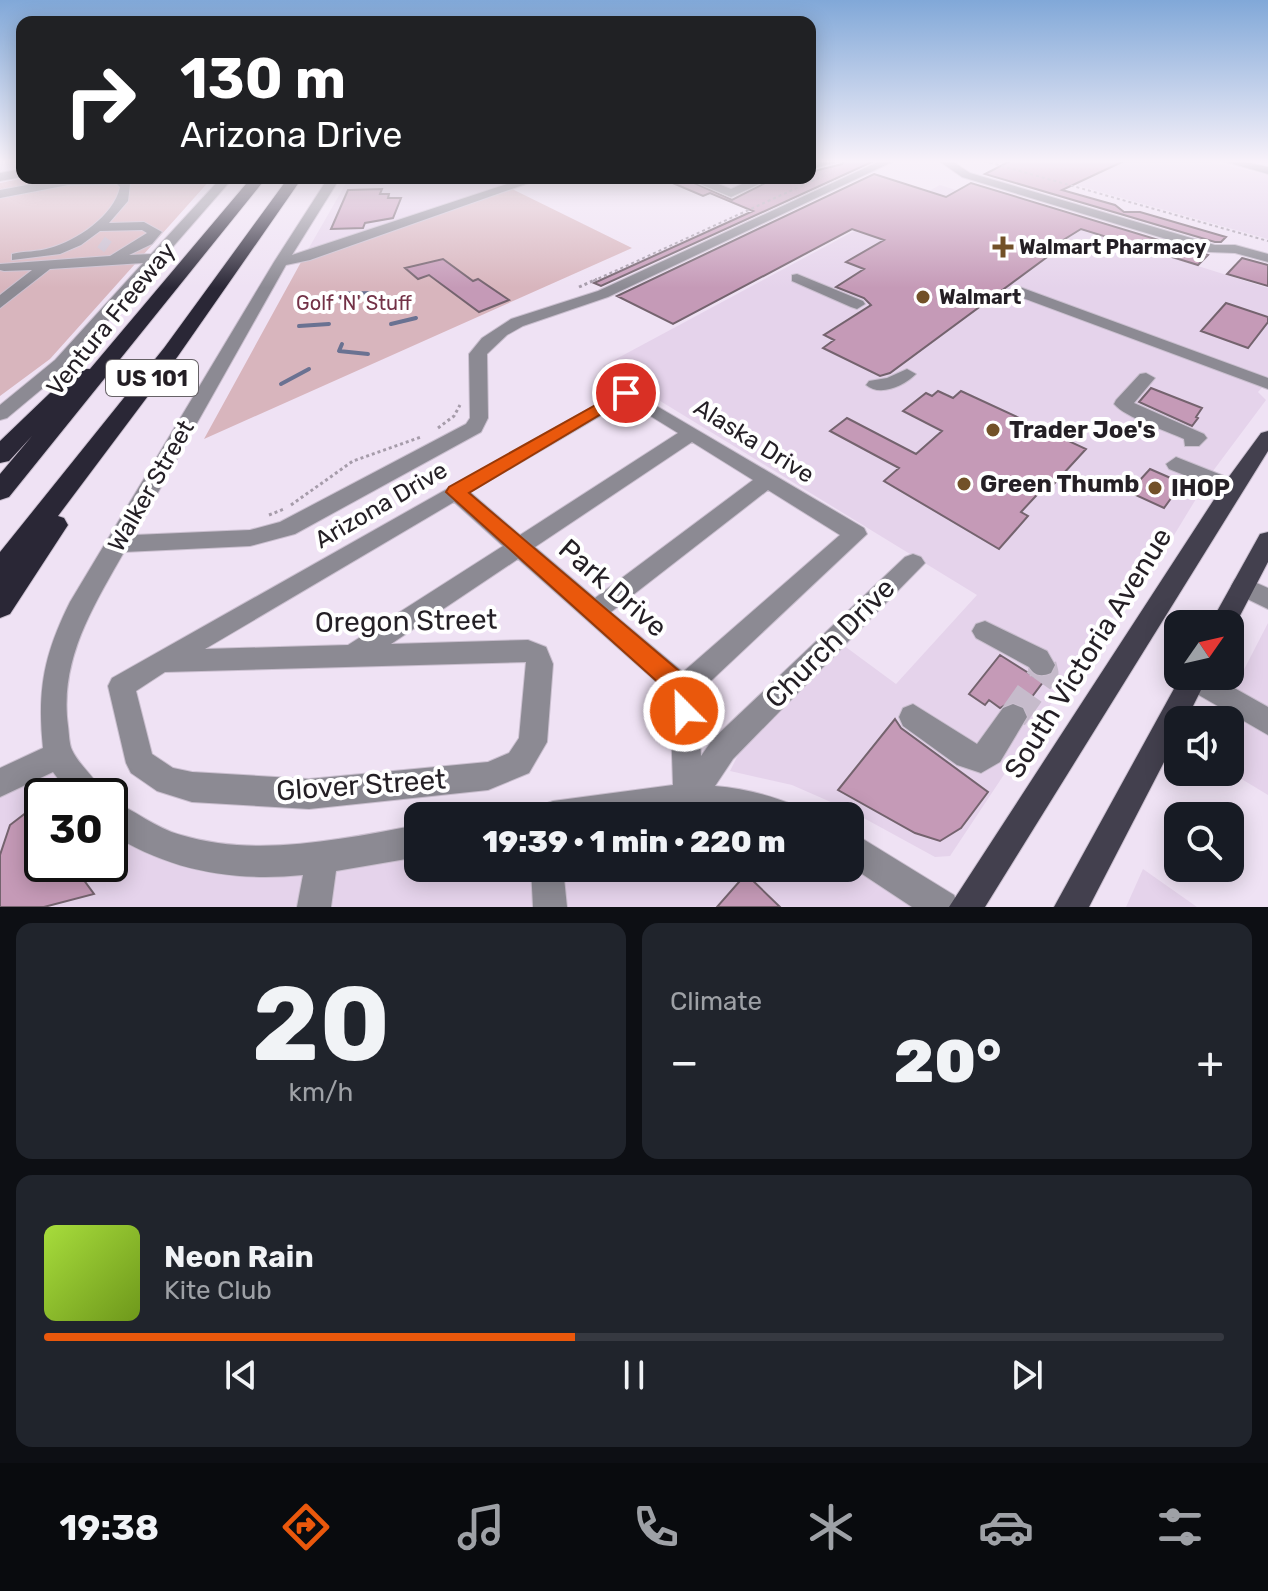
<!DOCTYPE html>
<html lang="en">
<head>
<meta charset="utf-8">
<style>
	:root { --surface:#171b24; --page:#20242c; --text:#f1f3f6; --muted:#9ea1a6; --line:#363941; --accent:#ea580c }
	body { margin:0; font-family:Rubik,sans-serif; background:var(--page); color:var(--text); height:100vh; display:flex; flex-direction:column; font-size:30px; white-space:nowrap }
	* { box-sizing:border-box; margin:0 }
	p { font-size:26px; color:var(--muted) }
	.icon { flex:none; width:44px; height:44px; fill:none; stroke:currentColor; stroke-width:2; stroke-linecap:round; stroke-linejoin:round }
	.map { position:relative; height:907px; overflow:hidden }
	.details { display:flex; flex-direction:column; gap:16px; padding:16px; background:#0d0f14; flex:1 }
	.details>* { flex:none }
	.guide { position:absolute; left:16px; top:16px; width:800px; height:168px; border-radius:16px; box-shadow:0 4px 20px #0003; background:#202124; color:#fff; overflow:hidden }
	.needle { width:52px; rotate:56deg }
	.tools { position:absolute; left:1164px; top:610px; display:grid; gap:16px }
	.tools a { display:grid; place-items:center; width:80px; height:80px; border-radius:16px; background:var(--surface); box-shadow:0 4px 20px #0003; font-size:40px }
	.speed { position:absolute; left:24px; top:778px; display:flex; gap:16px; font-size:40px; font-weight:700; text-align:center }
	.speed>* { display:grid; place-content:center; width:104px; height:104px; border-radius:50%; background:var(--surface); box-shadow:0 4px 20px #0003; line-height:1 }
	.speed .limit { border:4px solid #111; border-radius:12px; background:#fff; color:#111 }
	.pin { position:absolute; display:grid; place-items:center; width:68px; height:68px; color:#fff; margin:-34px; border:4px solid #fff; border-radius:50%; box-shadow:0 2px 8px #0007 }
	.me { position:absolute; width:88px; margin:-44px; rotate:337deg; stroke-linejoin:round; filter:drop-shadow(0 0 6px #0008) }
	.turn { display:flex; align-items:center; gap:28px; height:168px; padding:0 32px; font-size:36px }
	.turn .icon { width:104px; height:104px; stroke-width:2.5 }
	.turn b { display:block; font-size:56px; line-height:68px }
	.big { font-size:60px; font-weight:800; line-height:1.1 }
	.details .widget { flex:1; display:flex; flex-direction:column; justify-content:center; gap:12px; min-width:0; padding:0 28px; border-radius:16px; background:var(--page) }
	.details .dial { align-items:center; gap:0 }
	.dial b { font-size:104px; line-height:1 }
	.song { display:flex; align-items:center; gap:24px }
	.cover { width:96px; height:96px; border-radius:12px; background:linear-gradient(135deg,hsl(80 70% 55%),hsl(80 70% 35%)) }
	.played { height:8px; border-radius:4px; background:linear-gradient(90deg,var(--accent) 45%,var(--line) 45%) }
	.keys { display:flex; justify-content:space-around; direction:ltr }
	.heat { display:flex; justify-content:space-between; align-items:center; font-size:44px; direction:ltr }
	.details .tiles { flex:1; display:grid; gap:16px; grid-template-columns:1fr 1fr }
	.widget:last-child { grid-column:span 2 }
	.trip { position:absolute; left:404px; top:802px; width:460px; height:80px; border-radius:16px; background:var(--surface); box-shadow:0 4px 20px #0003; font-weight:800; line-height:80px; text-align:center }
	.tabs { display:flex; height:128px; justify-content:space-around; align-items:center; background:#090b0e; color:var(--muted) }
	.tabs .icon { width:56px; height:56px }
	.tabs .selected { color:var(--accent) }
	.tabs b { font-size:36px; color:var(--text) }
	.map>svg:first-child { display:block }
</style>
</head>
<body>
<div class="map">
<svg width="1268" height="907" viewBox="0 0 1268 907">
	<rect width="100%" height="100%" fill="#efe2f4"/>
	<path fill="#e5d3eb" d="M990,161h217l61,14v64z
		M349,178h181l-224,75z
		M940,185l328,103v93l-10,11 8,8 -53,71 -45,74 -88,115 -130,196 -15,1 -86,-47 -57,-25 -62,-14 14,-28 95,-101 57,42 81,-89 -374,-229z
		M1268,623v172l-38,-23v-52h-12z
		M58,755l31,41h-47v68h68v-49l84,40 224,-14v27h432v-21l92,60h-942v-124z
		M1143,869l54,38h-71z"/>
	<path fill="#d8b5bd" d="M24,178h188l-162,181 -50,37v-213z
		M506,186l126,62 -428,191 102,-186z"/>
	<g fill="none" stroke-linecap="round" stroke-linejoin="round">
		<path stroke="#6a7292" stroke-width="4" d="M353,307l-11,-4 -9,-9 40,-1
			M391,324l25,-6
			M299,326l30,-2
			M342,344l-3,7 29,3
			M281,384l28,-15"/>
	</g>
	<path fill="#c59ab7" stroke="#74636e" stroke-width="2" d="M844,161h30l-273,125 -7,-3 159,-72 -43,-18 -7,3 -42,-18h22l49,22 43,-22h35v-6l32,-8z
		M1010,161h114l-62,29 53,15 9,7h16l86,25 -5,5h-6l-230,-68z
		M874,174l72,23 25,-14 237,72 -10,10 -117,-36 -29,18 6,2 -168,124 -10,3 -57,-28 11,-8 -10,-5 47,-30 -7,-7 -28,-11 28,-18 -18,-7 38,-22 -32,-11 -179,95 -56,-28z
		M382,189l-2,5h9l-1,4h13l-8,20 -28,5 -2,5 -32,1 17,-39z
		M1242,258l26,7v21l-41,-12z
		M443,259l30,22 5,-2 31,21 -30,12 -50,-37 -11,4 -13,-11z
		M1226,303l42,14v5l-20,26 -47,-17z
		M1151,388l51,20 -6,9 2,1 -6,8 -53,-24z
		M938,391l15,7 8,-7 125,58 -34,37 -5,-2 -26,28 7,4 -29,33 -115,-68 15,-13 -69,-37 17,-13 69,36 26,-23 -39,-20 23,-18 6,3z
		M1150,469l32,14 -18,25 -35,-16z
		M1000,655l35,22 11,1 -21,28 -13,-5 -12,7 -11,-8 -4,5 -16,-11z
		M895,719l6,9 87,64 -27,36 -21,13 -25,-8 -77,-43z
		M31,809l11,14v41h30l22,30 -50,13h-44v-52l10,-30z
		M746,874l34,33h-63z"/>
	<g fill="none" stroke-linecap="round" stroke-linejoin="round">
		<path stroke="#c6bbcb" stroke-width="13" stroke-dasharray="13 6" stroke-linecap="butt" d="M101,242l7,5"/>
		<path stroke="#c6bbcb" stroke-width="29" stroke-dasharray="29 15" stroke-linecap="butt" d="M1013,717l31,-44 -2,-8"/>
		<defs>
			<path id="minor" d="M820,161h21l-31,8v-6z
				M880,161h14l-286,136 -85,29 -16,9 -20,19 1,64 -7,14 -186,102 -45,12 -126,6c-31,55 -65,108 -56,174 1,7 1,18 4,24 8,17 25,28 32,46h-33l-18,-24 -53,25v-29l43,-20c-6,-58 1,-94 27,-146l204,-340 54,-84h12l-48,77 233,-77h18l-233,82 -24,5 -152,270 116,-5 30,-8 186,-98 4,-6 -1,-64 13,-16 29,-19 87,-28z
				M939,161h13l18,12 245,72h20l33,9v8l-33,-9 -26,-1 -247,-75z
				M1223,161h18l27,6v7z
				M22,169v8l-22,4v-8z
				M65,178h60l5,6 -2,17 -19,22 35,-1 18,10 -10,12 -23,11 22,-1 70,-76h12l-166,190 -60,50 -7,2v-15l55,-45 88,-97 -93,6 -50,39v-13l32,-25 -28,1 -4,-1v-6l110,-8 37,-23 -5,-3 -42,1 -19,14 -21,9 -48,6v-6c12,-3 26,-2 38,-6 26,-7 64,-32 70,-61l-3,-3 -49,1 -68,13v-8z
				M686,178h17l28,11 25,-11h16l-41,19z
				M797,274l66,27 2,3 -8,5 -6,-2 -59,-26v-6z
				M1017,286l251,92v11l-256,-95 -3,-3z
				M907,369l9,5c-12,12 -36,23 -50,11l3,-4 18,-3z
				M1146,373l9,5 -21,25 70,31 3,4 -8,8h-14l-1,-7c-19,-9 -58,-21 -70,-35l2,-4 24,-26z
				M626,388l238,140 3,6 -170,160 4,62 12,-17 192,-182 8,-3 8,3 4,6 -192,196 -18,27c27,2 54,9 79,19l4,11h-260l4,-11 11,-4 120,-16 -3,-91 -152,-135 -127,85 137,-4 18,7 7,17 -6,78 -18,31 -41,17 -179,19 -117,-7 -35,-11 -26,-18 -5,-10 -18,-77 4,-8zM626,401l52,32 -158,102 -50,-43zM692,442l61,38 -158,118 -60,-51zM768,490l72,45 -157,137 -72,-60zM454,502l49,44 -155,99 -143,4zM526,662l-7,76 -10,15 -21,9 -179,17 -117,-7 -19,-4 -21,-14 -16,-63 29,-19z
				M1176,457l63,25 3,5 -3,5 -7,2 -63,-25 -3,-5z
				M1243,577l25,11v21l-33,-16 -4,-7 4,-7z
				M985,621l62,30 8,14 -4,8c-10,4 -16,3 -22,-6l-53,-29 -4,-7 4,-7z
				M1182,676h31l55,31v28l-83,-48z
				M913,704l64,40 26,-36 10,-4 10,4 4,9 -27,45 -19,11 -24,-8 -54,-39 -4,-9 4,-9z
				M110,800c25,10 45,28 71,35 76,23 161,4 237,-10v32l-82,14 -5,36h-34l6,-32c-69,7 -134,-4 -193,-42z
				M850,831l104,64 5,12h-47l-62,-41z
				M531,868h32l4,39h-34z"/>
			<path id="major" d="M1268,431v20l-283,456h-36l279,-429 33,-45z
				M1268,532v30l-36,69 -2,-7h-20l50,-90z
				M1181,676h27l-22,44h-8v15l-89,172h-35z"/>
			<path id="highway" d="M251,178h15l-257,319 -9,3v-26l32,-38 -23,25 -9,2v-22l75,-72h15z
				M288,178h14l-124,178 -120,160 6,2 4,7 -58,89 -10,4v-66l164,-204z"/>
		</defs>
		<use href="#minor" stroke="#cabfcf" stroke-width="2"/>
		<use href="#major" stroke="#cabfcf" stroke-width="2"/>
		<use href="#highway" stroke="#cabfcf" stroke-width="2"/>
		<path stroke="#a69caa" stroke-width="2" stroke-dasharray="3 3" stroke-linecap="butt" d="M984,161l284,80
			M593,281l230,-105"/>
		<path stroke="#a69caa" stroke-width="3" stroke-dasharray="3 3" stroke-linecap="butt" d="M579,287l18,-8
			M438,428l16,-12 6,-11
			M291,505l62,-44 68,-24
			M269,515l15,-6"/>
		<use href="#minor" fill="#8c8a93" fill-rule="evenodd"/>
		<use href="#major" fill="#43404e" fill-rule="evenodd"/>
		<use href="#highway" fill="#2a2736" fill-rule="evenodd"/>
	</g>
	<linearGradient id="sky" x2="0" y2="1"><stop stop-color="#81a8d8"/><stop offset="0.56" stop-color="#f8f2fa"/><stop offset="1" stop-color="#f8f2fa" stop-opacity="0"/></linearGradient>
	<rect width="1268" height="288" fill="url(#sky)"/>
	<path fill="#ea580c" stroke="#983908" stroke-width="2" d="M626,388l5,1 3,4 -3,3 -162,97 223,189c6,11 6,26 1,37l-9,4 -9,-4 -4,-8v-17l-225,-202 3,-5z"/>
	<g fill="#725128" stroke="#fff" stroke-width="3">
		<path d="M999 235h8v8h8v8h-8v8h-8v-8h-8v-8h8z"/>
		<circle cx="923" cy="297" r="8"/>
		<circle cx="993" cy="430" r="8"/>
		<circle cx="964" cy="484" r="8"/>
		<circle cx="1155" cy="488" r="8"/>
	</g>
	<g text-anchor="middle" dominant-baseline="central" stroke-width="8" stroke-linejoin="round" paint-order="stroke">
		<g font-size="20" font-weight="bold" fill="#241f25" stroke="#fff" text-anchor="start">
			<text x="1019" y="247">Walmart Pharmacy</text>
			<text x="939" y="297">Walmart</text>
		</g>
		<g font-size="20" fill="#733247" stroke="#fff">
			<text x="354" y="303">Golf 'N' Stuff</text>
		</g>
		<rect fill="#fff" stroke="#666266" stroke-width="2" x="106" y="360" width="92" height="36" rx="6"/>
		<g font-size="22" font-weight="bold" fill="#241f25">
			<text x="152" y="378">US 101</text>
		</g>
		<g font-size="24" fill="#241f25" stroke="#fff">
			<text transform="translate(111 319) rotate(-51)">Ventura Freeway</text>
			<text transform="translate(754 441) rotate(32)">Alaska Drive</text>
			<text transform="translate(151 486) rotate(-60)">Walker Street</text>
			<text transform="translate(381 505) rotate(-30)">Arizona Drive</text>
		</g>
		<g font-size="24" font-weight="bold" fill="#241f25" stroke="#fff" text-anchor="start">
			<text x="1009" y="430">Trader Joe's</text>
			<text x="980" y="484">Green Thumb</text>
			<text x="1171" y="488">IHOP</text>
		</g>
		<g font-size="28" fill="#241f25" stroke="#fff">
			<text transform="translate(613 588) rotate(41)">Park Drive</text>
			<text transform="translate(406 621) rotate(-1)">Oregon Street</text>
			<text transform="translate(830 643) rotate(-45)">Church Drive</text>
			<text transform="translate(1088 653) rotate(-58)">South Victoria Avenue</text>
			<text transform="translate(361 785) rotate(-4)">Glover Street</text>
		</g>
	</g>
</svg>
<div class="tools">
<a><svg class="needle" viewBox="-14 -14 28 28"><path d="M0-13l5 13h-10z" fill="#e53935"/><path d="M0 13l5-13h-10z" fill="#9ea1a6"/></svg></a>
<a><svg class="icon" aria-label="sound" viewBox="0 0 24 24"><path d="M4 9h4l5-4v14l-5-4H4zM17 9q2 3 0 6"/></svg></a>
<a><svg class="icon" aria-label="search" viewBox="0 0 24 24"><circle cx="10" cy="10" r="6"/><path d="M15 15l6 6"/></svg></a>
</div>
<div class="speed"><div class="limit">30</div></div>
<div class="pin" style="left:626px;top:393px;background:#d93025"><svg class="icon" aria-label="arrive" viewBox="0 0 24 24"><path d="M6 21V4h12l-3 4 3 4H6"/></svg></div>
<svg class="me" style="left:684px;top:711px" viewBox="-20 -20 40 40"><circle r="17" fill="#ea580c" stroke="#fff" stroke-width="3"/><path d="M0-11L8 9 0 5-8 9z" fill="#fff"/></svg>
<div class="trip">19:39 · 1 min · 220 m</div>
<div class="guide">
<div class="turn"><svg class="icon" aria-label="right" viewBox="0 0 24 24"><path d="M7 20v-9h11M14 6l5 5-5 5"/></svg><div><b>130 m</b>Arizona Drive</div></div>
</div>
</div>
<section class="details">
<div class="tiles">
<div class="widget dial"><b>20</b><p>km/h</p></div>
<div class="widget"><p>Climate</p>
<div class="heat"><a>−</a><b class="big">20°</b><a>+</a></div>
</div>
<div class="widget">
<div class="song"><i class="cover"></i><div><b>Neon Rain</b><p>Kite Club</p></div></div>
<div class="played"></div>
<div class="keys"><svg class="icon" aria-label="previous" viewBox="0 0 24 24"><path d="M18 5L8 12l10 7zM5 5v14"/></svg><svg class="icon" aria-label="pause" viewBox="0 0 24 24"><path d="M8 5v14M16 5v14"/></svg><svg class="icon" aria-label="next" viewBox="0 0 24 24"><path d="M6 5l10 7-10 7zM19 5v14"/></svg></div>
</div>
</div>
</section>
<nav class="tabs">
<b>19:38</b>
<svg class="icon selected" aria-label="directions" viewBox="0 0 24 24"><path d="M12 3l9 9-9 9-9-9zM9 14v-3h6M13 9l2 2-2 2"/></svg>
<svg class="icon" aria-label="music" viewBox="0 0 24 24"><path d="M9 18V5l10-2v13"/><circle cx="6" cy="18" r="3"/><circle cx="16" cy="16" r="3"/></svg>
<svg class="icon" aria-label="phone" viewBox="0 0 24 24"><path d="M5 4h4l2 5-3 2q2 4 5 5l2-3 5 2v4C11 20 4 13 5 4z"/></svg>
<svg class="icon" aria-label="climate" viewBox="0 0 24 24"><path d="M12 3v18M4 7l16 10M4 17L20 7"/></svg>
<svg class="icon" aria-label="car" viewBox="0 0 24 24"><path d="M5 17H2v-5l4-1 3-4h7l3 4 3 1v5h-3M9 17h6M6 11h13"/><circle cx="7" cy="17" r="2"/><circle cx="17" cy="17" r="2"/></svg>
<svg class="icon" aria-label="filters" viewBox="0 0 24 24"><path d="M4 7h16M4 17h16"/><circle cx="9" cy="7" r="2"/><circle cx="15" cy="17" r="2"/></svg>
</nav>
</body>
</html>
